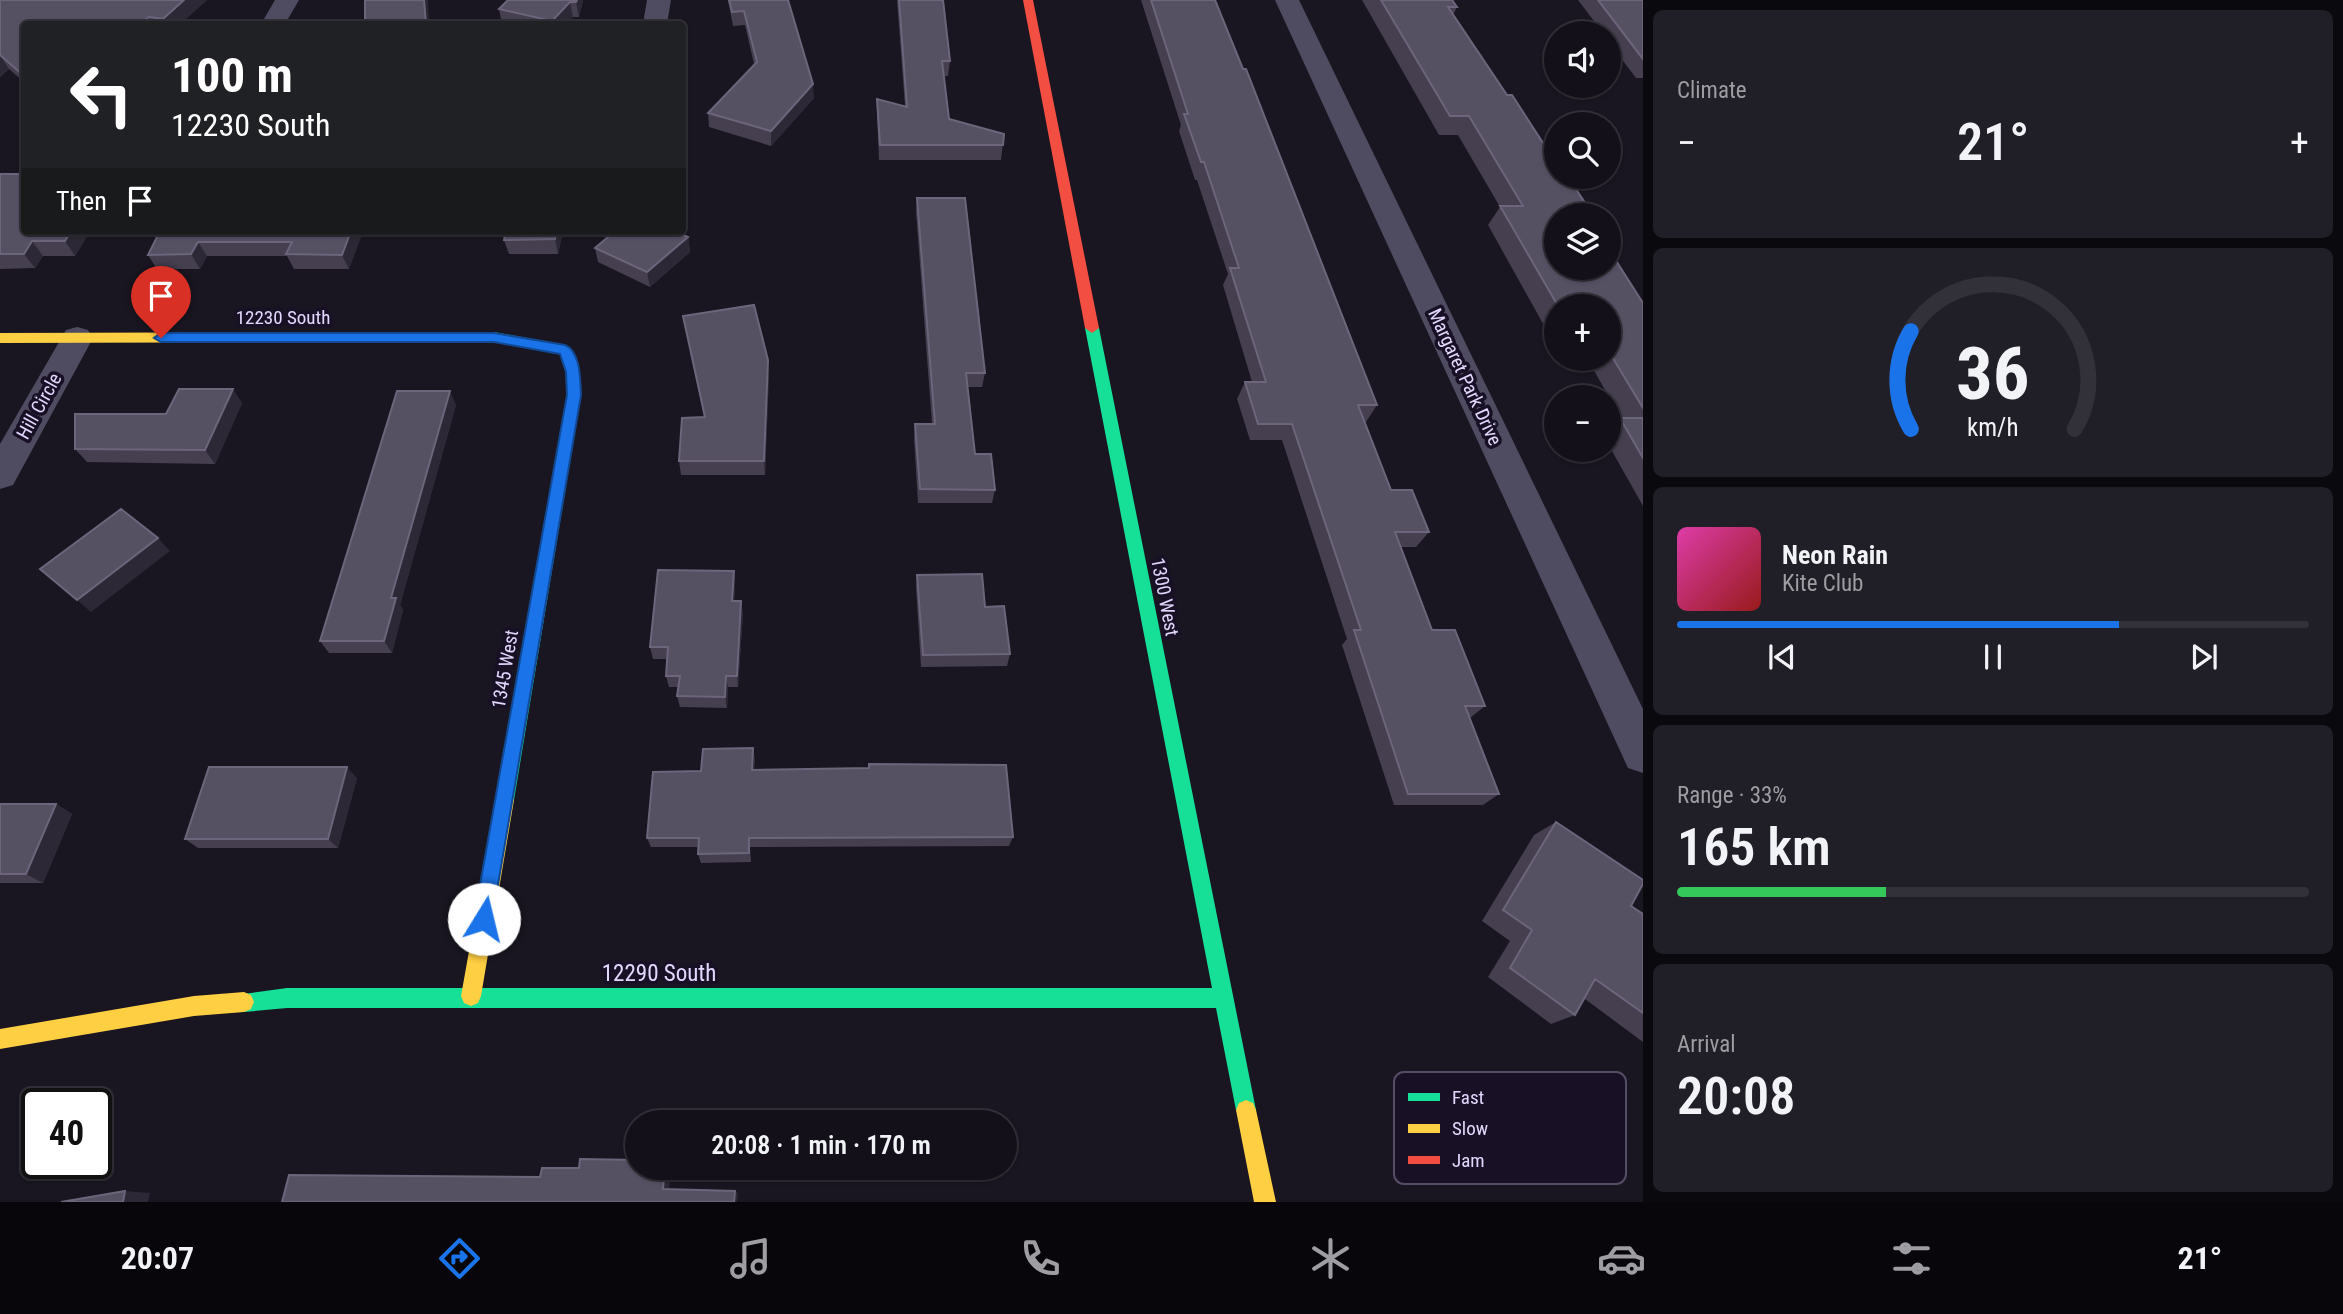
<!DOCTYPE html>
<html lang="en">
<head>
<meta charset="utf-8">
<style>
	:root { --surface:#131019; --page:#201e26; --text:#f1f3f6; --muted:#9d9da2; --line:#323038; --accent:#1a73e8 }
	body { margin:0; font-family:"Roboto Condensed",sans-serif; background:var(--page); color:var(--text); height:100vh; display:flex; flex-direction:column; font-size:26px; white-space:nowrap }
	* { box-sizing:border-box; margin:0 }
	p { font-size:23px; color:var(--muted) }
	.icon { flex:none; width:38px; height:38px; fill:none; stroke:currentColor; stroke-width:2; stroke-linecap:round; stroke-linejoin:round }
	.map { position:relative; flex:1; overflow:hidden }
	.side { display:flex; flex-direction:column; gap:10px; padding:10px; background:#0a090e; width:700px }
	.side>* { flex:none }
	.guide { position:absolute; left:21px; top:21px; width:665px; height:214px; border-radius:7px; box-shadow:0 2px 5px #0004,0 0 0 2px var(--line); background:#202124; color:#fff; overflow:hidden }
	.tools { position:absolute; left:1544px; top:21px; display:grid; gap:14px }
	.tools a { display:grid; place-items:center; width:77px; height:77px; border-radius:50%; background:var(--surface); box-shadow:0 2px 5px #0004,0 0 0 2px var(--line); font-size:35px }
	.speed { position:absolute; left:21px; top:1088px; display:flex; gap:14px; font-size:35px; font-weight:700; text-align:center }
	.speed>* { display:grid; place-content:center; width:91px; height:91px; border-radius:50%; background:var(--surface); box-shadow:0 2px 5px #0004,0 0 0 2px var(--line); line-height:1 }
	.speed .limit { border:4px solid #111; border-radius:10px; background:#fff; color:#111 }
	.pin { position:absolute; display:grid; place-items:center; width:60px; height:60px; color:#fff; margin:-72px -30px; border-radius:50% 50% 50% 0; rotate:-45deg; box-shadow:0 0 7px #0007 }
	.pin .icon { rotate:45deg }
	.me { position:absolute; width:77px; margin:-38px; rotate:9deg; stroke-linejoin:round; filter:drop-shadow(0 0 5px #0008) }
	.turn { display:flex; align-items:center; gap:24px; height:147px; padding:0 35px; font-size:32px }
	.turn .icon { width:91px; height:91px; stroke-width:2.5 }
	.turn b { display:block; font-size:49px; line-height:60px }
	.then { display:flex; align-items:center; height:66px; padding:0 35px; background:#0003; gap:14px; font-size:26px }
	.big { font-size:52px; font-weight:600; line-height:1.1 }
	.side .card { flex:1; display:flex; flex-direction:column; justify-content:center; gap:10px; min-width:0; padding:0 24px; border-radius:10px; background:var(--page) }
	.side .dial { align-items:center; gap:0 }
	.dial svg { height:182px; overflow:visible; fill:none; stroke:var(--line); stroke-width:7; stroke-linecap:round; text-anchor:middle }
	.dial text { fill:var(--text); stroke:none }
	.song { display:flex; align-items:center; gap:21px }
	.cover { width:84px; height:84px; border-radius:10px; background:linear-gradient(135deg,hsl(320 70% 55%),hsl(0 70% 35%)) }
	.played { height:7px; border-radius:4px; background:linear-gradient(90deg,var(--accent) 70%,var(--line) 70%) }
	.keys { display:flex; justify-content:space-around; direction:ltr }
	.heat { display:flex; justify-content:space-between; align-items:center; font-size:38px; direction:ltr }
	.charge { height:10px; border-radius:5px; background:linear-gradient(90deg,#34c759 33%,var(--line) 0) }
	.trip { position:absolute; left:625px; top:1110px; width:392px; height:70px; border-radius:35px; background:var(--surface); box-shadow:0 2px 5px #0004,0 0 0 2px var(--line); font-weight:600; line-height:70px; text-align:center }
	.tab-bar { display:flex; height:112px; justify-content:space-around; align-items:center; background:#08060a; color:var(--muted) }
	.tab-bar .icon { width:49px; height:49px }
	.tab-bar .on { color:var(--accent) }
	.tab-bar b { font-size:32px; color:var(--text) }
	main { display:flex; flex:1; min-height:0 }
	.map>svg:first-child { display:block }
</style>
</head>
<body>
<main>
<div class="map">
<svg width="1643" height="1202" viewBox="0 0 1643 1202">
	<rect width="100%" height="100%" fill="#191621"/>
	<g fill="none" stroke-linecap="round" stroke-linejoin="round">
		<path fill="#4f4c61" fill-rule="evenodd" d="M275,0h24l-14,24h-24z
			M647,0h24l-4,24h-24z
			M1275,0h24l344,709v64l-15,-5z
			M77,327l11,3 5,8 -80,147 -13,4v-45l66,-114z"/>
		<path fill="#16e098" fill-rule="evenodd" d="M1092,323l7,5 157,782 -3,7 -7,3 -7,-3 -3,-7 -20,-102h-929l-43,4 -7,-3 -3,-7 3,-7 50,-7h925l-127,-660z
			M372,332h122l71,13c15,7 15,35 16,50l-67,405 -3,6 -6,2 -6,-2 -3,-6 71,-405 -1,-23 -6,-18 -66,-12h-122l-7,-5z"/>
		<path fill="#ffcf43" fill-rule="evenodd" d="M372,332l7,5 -7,5 -372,1v-10z
			M505,792l6,2 3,6 -33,196 -3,7 -7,3 -7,-3 -3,-7 35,-196 3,-6z
			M244,992l7,3 3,7 -3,7 -7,3 -50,4 -194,33v-20l194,-33z
			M1246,1100l7,3 3,7 20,92h-22l-18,-92 3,-7z"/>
		<path fill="#f24e42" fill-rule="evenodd" d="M1023,0h10l66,328 -7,5 -7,-5z"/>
	</g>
	<path fill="#453f50" d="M0,0h207l-27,24h-156v58l-15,-13 -9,8z
		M508,0h75l-4,17h-6l-7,7h-64l-3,-15z
		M728,0h60l26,98 -43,48 -62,-19 -1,-14 46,-49 -9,-39 -12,1z
		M897,0h46l7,61 -2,15h-4l5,43 55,15 -3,26h-122l-2,-46v-15l28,7z
		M1141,0h74l162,405 -11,17h-1l26,68 38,42 -13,15h-16l32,83 53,76 -15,12 29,76 -16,11h-89l-52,-160 5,-6 -65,-199h-32l-13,-41 8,-17h7l-29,-97 5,-11 -31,-94h-2l-16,-49 2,-6z
		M1362,0h92v2l3,5 -4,8 155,253v-29l5,8 -3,4 33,52v203l-35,-62v-14l13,-12 -33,-58 -26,-1h46v-53h-52v41l-68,-122 12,-18 -42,-72h-19z
		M1578,0h65v78h-7l-28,-37v-8h-5z
		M0,174l24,57h66l-15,25h-32l-8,12 -35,1z
		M917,198l68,175 -3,14h-14l7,67 20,36 -3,13h-74l-4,-65 1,-14h17l-16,-212z
		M160,231h203l-14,38h-55l-7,-13h-80l-7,13h-43l-9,-14z
		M563,231l-5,23h-49l-5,-14z
		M688,237l2,15 -40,35 -52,-25 -3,-14z
		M683,316l86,58 -4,101h-84l-2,-14 25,-44z
		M242,403l-27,61 -128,-2 -12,-13 91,-35z
		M456,405l-56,200 3,5 -11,43h-63l-9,-12z
		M734,571l1,12 -1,18 9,12 -5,74h-10l-1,21 -47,-1 -3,-11 1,-9h-9l-3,-11 1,-17h-14l-3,-12z
		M917,575l68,32 25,47 -3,12 -86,1 -5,-80z
		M755,758l-1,12 259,67 -4,9 -259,1 1,15 -50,1 -3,-9v-7h-47l-4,-9 54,-67z
		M357,778l-19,70h-140l-13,-9z
		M0,804h56l16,10 -29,69h-43z
		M1556,822l75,84 12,8v128l-58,-43 -10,16 -24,9 -63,-47 22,-36 -28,-20 52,-86z"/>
	<path fill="#2c2835" d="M184,0h23l-27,24h-15l-2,-5z
		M424,0h4l1,24h-3z
		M577,0h6l-4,17 -3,-15z
		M570,2l3,15 -7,7h-13l-1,-3z
		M149,17l4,7h-13z
		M0,55l9,14 -9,8z
		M813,84l1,14 -43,48v-15z
		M71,231h19l-15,25 -10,-15z
		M351,231h12l-14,38 -7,-14z
		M556,231h7l-5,23 -3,-15z
		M688,237l2,15 -40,35 -3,-15z
		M32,241l11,15 -8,12 -11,-14z
		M198,242l9,14 -7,13 -9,-15z
		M768,360l1,14 -4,101 -1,-14z
		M233,389l9,14 -27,61 -10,-14z
		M450,391l6,14 -56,200 3,5 -11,43 -8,-12 7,-43z
		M158,538l12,13 -79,61 -14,-12z
		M734,571l1,12 -1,30 -2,-12z
		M741,601l2,12 -5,74 -1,-11z
		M726,676l2,11 -1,21 -2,-11z
		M753,748l2,10 -1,22 -2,-10z
		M347,767l10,11 -19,70 -10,-9z
		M56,804l16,10 -29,69 -17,-9z
		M649,1167h7l-1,13 -7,-3z
		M664,1178l6,3 -1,11 -6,-3z
		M125,1191l25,2 -2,9h-25z
		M735,1191l3,2 -1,9h-3z"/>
	<path fill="#565063" stroke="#6c657b" stroke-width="2" d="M0,0h184l-21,19 -14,-2 -9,7h-116v52l-24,-21z
		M365,0h59l2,24h-61z
		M508,0h69l-1,2h-6l-18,19 -53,-12z
		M729,0h59l25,84 -42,47 -63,-18 49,-51 -13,-51 -12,1z
		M899,0h44l7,61h-8l7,58 55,15 -1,11h-123l-3,-46 30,8z
		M1151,0h64l28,69h3l131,336h-19l33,85h21l17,42h-34l37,98h23l30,76h-20l34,88h-91l-54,-164h7l-69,-206h-34l-13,-42h21l-36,-114h9l-35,-106h-3l-17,-48h4z
		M1381,0h71l5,7h-9l59,88h5l44,68v14h12l25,38h-37v53h52v-20l35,55v105l-35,-58v-44h-50l-58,-100h23l-54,-90h-19z
		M1598,0h45v59z
		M0,174h24v57h47l-6,10h-33l-8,13h-24z
		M917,198h48l20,175h-19l9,81h16l4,36 -75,-1 -5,-65h20z
		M160,231h191l-9,24 -56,-1 6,-12h-94l-7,12 -43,1z
		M506,231h50l-1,8 -51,1z
		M615,231h59l14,6 -41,35 -52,-24z
		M1608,239l5,8h-5z
		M754,305l14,55 -4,101h-85l3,-43 23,-1 -22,-101z
		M179,389h54l-28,61 -130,-1v-35h91z
		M397,391h53l-59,207h5l-12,43h-64z
		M1620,418h23v40z
		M121,509l37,29 -81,62 -37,-31z
		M658,570l76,1 -2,30h9l-4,75h-11l-1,21 -48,-1 3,-20h-14l2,-29h-18z
		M982,574l3,33 19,-1 6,48 -87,1 -6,-80z
		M753,748l-1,22 117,-2v-4l137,1 7,72 -264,1v15l-51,1 1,-16h-52l6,-66 48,-1 2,-22z
		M209,767h138l-19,72h-143z
		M0,804h56l-30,70h-26z
		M1556,822l87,58v4l-12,22 12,8v99l-48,-34 -20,36 -65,-47 22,-38 -29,-20z
		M580,1159l57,1v7h12l-1,10 16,1 -1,11 72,2 -1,11h-452l7,-27 251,2 2,-9h37z
		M125,1191l-2,11h-62z"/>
	<path fill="#1a73e8" stroke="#114b97" stroke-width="2" d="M161,333h333l71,12c16,7 15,35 16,50l-90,531 -7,2 -7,-2 -3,-7 93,-524 -1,-23 -6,-18 -66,-12h-333l-7,-4z"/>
	<g text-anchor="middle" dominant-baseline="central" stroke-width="7" stroke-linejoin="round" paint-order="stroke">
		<g font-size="19" fill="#e2d8fd" stroke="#181126">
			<text x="283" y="317">12230 South</text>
			<text transform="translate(1465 377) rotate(65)">Margaret Park Drive</text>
			<text transform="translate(39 406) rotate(-61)">Hill Circle</text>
			<text transform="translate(1165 597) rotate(79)">1300 West</text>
			<text transform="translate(505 669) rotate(-80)">1345 West</text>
		</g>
		<g font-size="23" fill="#e2d8fd" stroke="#181126">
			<text x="659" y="973">12290 South</text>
		</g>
	</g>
	<rect x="1394" y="1072" width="232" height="112" rx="10" fill="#181126" stroke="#554d66" stroke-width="2"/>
	<rect x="1408" y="1093" width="32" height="8" fill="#16e098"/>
	<rect x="1408" y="1124" width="32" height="9" fill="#ffcf43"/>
	<rect x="1408" y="1156" width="32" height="8" fill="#f24e42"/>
	<g font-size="19" fill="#e2d8fd">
		<text x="1452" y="1104">Fast</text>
		<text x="1452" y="1135">Slow</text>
		<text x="1452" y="1167">Jam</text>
	</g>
</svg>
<div class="tools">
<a><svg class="icon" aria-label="sound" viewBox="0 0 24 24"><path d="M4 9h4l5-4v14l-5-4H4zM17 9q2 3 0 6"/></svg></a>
<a><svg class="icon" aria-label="search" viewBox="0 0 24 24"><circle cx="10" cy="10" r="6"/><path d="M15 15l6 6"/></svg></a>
<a><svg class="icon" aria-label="layers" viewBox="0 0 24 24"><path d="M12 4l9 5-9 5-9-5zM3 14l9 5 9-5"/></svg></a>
<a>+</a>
<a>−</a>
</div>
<div class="speed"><div class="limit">40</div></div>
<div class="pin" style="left:161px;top:338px;background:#d93025"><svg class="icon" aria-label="arrive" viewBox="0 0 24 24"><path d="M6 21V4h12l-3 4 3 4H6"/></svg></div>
<svg class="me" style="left:484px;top:919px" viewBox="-20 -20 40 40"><circle r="19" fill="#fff"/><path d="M0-13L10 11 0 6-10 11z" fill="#1a73e8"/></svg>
<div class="trip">20:08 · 1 min · 170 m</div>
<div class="guide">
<div class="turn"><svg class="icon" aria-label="left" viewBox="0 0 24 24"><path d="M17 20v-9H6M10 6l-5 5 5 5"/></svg><div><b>100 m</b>12230 South</div></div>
<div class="then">Then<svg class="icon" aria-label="arrive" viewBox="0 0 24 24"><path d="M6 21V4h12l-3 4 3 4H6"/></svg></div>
</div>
</div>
<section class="side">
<div class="card"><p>Climate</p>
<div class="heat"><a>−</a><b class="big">21°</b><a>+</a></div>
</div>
<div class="card dial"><svg viewBox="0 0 100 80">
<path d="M14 69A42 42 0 1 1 86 69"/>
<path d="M14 69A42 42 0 0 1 14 26" stroke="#1a73e8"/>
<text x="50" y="56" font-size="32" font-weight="700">36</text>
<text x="50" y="72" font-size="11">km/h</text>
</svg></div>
<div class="card">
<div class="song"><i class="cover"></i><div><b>Neon Rain</b><p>Kite Club</p></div></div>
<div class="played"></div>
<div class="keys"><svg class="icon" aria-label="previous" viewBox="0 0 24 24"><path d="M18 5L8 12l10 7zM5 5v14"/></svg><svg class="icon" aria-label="pause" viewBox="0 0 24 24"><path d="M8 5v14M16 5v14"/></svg><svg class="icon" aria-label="next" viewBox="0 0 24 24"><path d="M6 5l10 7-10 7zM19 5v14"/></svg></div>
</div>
<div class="card"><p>Range · 33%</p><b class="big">165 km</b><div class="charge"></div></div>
<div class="card"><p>Arrival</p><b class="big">20:08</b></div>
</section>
</main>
<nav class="tab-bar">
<b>20:07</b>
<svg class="icon on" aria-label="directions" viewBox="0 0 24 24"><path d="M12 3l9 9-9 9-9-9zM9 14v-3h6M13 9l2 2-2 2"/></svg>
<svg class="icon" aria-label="music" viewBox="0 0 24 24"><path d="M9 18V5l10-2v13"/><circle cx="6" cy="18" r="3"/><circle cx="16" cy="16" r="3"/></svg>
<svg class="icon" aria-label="phone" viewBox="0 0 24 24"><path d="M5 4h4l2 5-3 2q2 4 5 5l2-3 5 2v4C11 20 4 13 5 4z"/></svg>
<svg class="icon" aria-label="climate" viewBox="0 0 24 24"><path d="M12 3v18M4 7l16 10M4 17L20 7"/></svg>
<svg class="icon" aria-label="car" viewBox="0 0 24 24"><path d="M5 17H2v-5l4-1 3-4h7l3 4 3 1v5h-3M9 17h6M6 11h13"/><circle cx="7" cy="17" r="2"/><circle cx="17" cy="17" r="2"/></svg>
<svg class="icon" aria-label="filters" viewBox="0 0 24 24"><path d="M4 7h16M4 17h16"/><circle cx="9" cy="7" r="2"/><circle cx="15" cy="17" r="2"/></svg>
<b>21°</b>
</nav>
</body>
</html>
